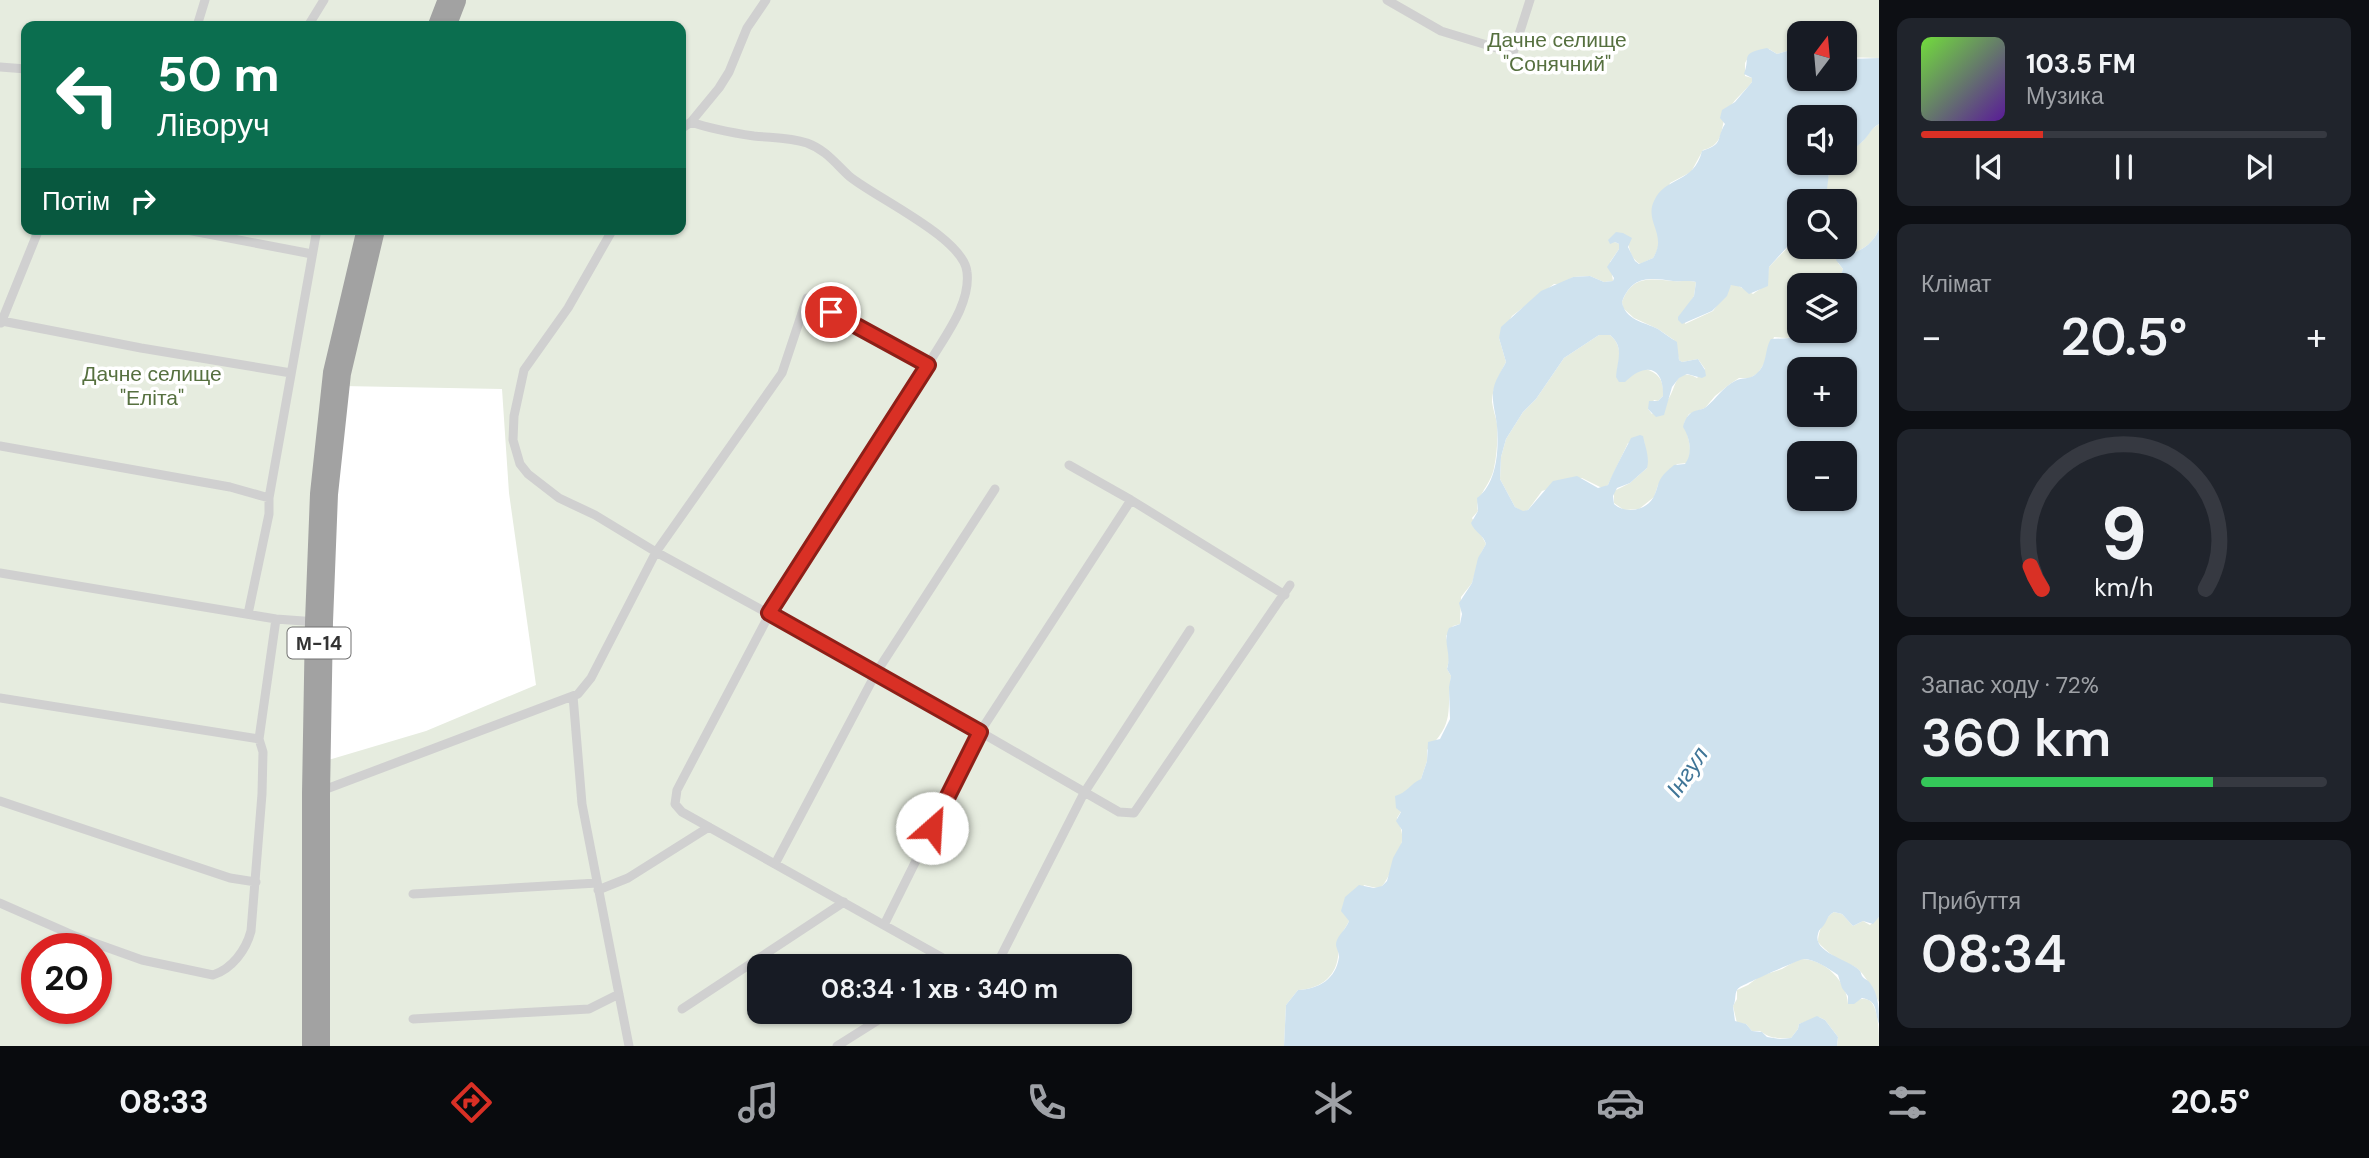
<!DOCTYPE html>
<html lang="uk">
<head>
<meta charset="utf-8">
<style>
	:root { --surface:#171b24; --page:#20242c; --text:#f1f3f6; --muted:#9ea1a6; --line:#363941; --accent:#d93025 }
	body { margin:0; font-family:"DM Sans",sans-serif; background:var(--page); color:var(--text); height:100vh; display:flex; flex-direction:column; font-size:26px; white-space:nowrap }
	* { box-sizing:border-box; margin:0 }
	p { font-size:23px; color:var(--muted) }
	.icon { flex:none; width:38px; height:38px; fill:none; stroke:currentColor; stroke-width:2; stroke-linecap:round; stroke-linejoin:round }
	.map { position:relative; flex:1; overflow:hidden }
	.panel { display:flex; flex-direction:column; gap:18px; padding:18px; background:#0d0f14; width:490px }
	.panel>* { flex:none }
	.hud { position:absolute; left:21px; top:21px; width:665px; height:214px; border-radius:14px; box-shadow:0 2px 5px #0004; background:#0b6e4f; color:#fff; overflow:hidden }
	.needle { width:46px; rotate:16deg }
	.fabs { position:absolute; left:1787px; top:21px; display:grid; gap:14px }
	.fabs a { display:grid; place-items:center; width:70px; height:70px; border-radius:14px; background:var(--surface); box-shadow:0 2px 5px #0004; font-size:35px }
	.speed { position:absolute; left:21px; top:933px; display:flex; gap:14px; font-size:35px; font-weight:700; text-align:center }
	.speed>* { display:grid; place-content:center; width:91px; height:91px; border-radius:50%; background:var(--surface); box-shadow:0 2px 5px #0004; line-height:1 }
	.speed .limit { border:10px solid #d22; background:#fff; color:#111 }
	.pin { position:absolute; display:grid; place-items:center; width:60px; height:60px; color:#fff; margin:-30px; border:4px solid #fff; border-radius:50%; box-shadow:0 2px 7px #0007 }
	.me { position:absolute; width:77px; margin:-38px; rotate:26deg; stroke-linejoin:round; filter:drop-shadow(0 0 5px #0008) }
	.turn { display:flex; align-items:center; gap:24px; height:147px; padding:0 21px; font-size:32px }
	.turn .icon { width:91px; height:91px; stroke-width:2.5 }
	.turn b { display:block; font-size:49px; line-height:60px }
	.then { display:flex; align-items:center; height:66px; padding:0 21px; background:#0003; gap:14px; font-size:26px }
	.big { font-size:52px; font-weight:600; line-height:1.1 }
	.panel .card { flex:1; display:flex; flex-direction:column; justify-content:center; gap:10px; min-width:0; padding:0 24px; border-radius:14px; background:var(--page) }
	.panel .dial { align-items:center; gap:0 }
	.dial svg { height:182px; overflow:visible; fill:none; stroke:var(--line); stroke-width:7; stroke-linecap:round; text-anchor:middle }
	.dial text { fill:var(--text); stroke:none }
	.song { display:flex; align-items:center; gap:21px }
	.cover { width:84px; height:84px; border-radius:10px; background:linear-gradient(135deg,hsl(100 70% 55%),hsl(270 70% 35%)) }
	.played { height:7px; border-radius:4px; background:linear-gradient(90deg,var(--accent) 30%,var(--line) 30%) }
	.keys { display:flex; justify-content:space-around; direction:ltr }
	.heat { display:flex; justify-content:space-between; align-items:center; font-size:38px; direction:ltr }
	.charge { height:10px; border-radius:5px; background:linear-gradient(90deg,#34c759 72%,var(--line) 0) }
	.trip { position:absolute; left:747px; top:954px; width:385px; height:70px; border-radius:14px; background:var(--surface); box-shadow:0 2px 5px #0004; font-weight:600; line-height:70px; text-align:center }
	.tabs { display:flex; height:112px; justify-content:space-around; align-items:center; background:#090b0e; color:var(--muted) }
	.tabs .icon { width:49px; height:49px }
	.tabs .selected { color:var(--accent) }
	.tabs b { font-size:32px; color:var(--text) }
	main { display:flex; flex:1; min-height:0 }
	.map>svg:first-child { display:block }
</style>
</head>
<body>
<main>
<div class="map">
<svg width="1879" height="1046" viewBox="0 0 1879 1046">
	<rect width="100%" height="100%" fill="#fff"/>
	<path fill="#e6ecdf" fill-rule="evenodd" d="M0,0h443l-11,26h-406v203h336l-25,105 -29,712h-308zM37,948h59v60h-59z
		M460,0h1419v58l-33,-1 -2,-24h-45v18l-9,-1 -13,4 -8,-5 -19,5 -5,9v13l7,2v4c-7,9 -16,16 -22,25 -12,16 -2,37 -27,43l-12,22 -21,11 -16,40c6,12 7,24 -1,35l-13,6c-10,-6 -12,-18 -12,-28l-17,8 4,-2 4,2v5l-9,13 3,19 -9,1 -14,-6 -17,1 -13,7h-6l-42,32 -13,22 7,24c-6,12 -14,26 -14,40 1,8 4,15 5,22 1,14 0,30 -3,44 -3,17 -20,30 -16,43l-6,7 14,26 -5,9 -9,30 -11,14 -1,27 -7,2 -7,10 4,20 -3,13 4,7c-5,35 5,46 -24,74v11l-6,18 -24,39c3,8 6,14 5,23 0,5 -15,43 -21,46 -6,2 -12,-1 -17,-2l-16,32 1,4c-3,7 -9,13 -10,19 -1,6 0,12 -1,17 -3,22 -20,32 -40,33l-12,15 -2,41h-961l2,-285 101,-30 110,-46 -27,-192 -7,-104 -160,-3 35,-157h304v-203h-231zM760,966h360v46h-360z
		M1879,124v105c-7,17 -21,25 -40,26l-1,8 5,6 -3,9 -7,7h-34c0,12 4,47 -7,52 -5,2 -13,0 -18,0l-9,25 -7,11 -8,5h-11l-9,6 -15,12 -10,12 -16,6 -5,9c3,12 10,27 3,40l-10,1 -19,21 -4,12 -15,12 -15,1 -10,-7v-12l16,-8 17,-15 -3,-27 -16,2 -20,42 -6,3 -20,-10 -40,13 -14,19 -5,2 -8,-5 -15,-28 1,-22 5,-18 17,-27 13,-13 28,-41 35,-23h11c12,10 10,22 7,36l17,2 11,-4c15,4 19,13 18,27l-5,5 -4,-1 -6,9 4,5c5,-5 13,-10 17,-16 8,-13 6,-31 28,-20l8,-9 -7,-10 -16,3 -3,-2 -5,-20 -16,-11 -24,-11 -11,-10 -1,-6c10,-27 28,-23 51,-21 8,1 15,-1 23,1l-2,14 -5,8 -4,20 28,-13 18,-26 4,-1 18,10c16,-11 13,-9 16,-27l27,-28 3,-6v14h45v-46h-23c12,-16 -2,-28 23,-38l2,-8 17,-14 9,-12z
		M1834,912l8,2 11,12 10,-5 7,4 9,-8v85c-7,-11 -10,-22 -20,-32 -5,-5 -14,-7 -20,-10 -4,-2 -18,-14 -21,-18 0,-11 6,-24 16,-30z
		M1799,959c26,-1 48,23 49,45 5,-1 11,-6 17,-5 14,0 14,35 14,47h-42l1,-9 -13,-17 -6,-3 -20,7 -1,5 -7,9c-14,0 -18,2 -31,-7h-8l-6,-7 -9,-1 -4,-17 4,-7v-9l11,-5 12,-9 22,-7z"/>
	<path fill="#cfe2ee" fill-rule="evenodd" d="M1767,48l10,6 13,-4 9,1v28h45l1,-23 5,3 29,-1v66c-9,5 -10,12 -17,18 -6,6 -13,8 -17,16l-1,-41h-45v46h43l-13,10 -2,16 -6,12h-22v8l-5,9 4,8v9l-29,32 -1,19 -19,8 -8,-7 -10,-2 -4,11 -15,15 -30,13 -4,-4v-3l16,-21 2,-14c-8,-2 -15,0 -23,-1 -23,-3 -41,-6 -51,21 3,18 22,20 36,27 6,4 12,9 19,13l2,18 3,2 16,-3 7,11 1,6 -4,2 -15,-4 -8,4 -7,9 -8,28 -8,2 -8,-8 1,-8h9l5,-5c1,-30 -18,-34 -38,-14h-6l-3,-5c1,-17 9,-29 -6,-42h-11l-35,23 -28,41 -13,13 -17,27 -5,18 -1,22 15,28 8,4 5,-1 25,-29 24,-5 21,12 10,-3c7,-17 15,-31 23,-47l9,-3 3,1c2,10 7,22 4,32l-17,15 -13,5 -4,8 1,8c11,10 31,7 39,-6 3,-5 4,-11 6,-16 3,-7 9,-12 15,-17l11,-1c8,-10 5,-26 -2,-37 1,-5 3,-10 8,-14 5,-4 10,-2 15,-6 10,-8 17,-20 29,-26 7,-4 15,-1 21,-7 12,-9 8,-24 15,-35l19,-1 9,-10v3h45v-46h-11l7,-7 3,-9 -7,-9 3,-5c19,-1 33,-9 40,-26v688l-6,7 -10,-3 -10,5 -11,-12 -8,-2c-7,4 -6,7 -10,13 -3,4 -5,4 -6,9 -6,19 33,26 42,37 1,1 1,3 2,5 2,3 6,4 8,7 9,12 9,27 9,41 -5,-12 0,-23 -17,-26l-8,6h-6v-8l-6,-8 -4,-13c-9,-6 -23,-16 -34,-16 -4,0 -59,25 -64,28 -7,4 -3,14 -7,19l2,15 11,3 6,7 10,1 5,5 13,2 11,-1 7,-9 1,-5 18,-8 8,4 13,17 -1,9h-553l2,-41 12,-15c21,-1 38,-11 41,-33 0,-7 -5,-10 -2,-17 3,-7 9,-11 12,-19l-8,-10 4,-14 14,-12 15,3 8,-2 5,-5 6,-23 9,-16v-12l-6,-9 5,-9 -5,-4 -1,-12c12,-3 15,-12 26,-17l6,-18 1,-19 12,-3 10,-20 -1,-32 2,-11 -4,-7c5,-17 -5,-26 2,-41l11,-4 2,-10 -3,-11 13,-20 6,-25 8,-14c-2,-9 -12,-12 -15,-21l7,-12 -1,-13c20,-14 22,-49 20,-72 -1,-12 -5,-22 -4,-34 1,-11 8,-20 13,-30l-7,-24 2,-11 40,-36 32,-14 17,-1 14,6 9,-1 1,-3 -7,-11 12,-18v-5l-4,-2 -5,2 -2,-4 8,-8 7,1 9,5 -4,9 7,14 4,3 14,-6c15,-23 -9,-36 1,-57 11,-25 40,-17 48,-50 23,-8 13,-11 23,-27l-5,-6 2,-8 13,-8 17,-20v-4l-8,-4c7,-18 -5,-20 23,-26zM1799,369h45v46h-45zM1799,453h45v46h-45z"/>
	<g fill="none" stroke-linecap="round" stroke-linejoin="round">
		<path stroke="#d0d0d0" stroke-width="9" d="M1387,0l54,31 72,22 17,-53
			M197,26l8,-26
			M308,26l16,-26
			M0,67l26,2
			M681,129l10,-7 28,-34 10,-16 18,-44 19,-28
			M182,229l130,25
			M613,229l-45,79 -44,62 -10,46 -1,24 7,24 8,10 31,24 36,17 61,37 236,129 227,131 15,1 156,-228
			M2,321l139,27 150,25
			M1,323l38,-94
			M928,365l-158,248 -93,177 -2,14 7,8 275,154
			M0,446l230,41 39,11
			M1069,465l62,35 154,95
			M0,573l276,46 41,3
			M248,614l21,-100v-16l48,-269
			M573,696l9,108 47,242
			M0,698l259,41
			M321,791l257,-97 13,-16 65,-126 126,-179 25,-75 121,67c15,-27 43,-60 39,-93 -3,-34 -93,-75 -118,-96 -14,-13 -23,-26 -42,-33 -18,-6 -34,-5 -53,-7 -21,-3 -43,-7 -63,-14
			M0,801l230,77 26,4
			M775,864l101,-191 119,-184
			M598,890l30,-12 81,-51
			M413,894l184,-11
			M0,903l75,33 67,24 71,15c19,-6 33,-25 38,-44l11,-137 1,-42 -4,-13 17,-120
			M884,925l96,-193 151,-232
			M996,966l88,-173 106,-163
			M682,1009l162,-107
			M413,1019l176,-10 30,-15
			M837,1046l54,-34"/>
		<path stroke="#a2a2a2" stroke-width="28" d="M442,26l10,-26
			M316,1046v-253l3,-171 5,-128 13,-121 34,-144"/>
	</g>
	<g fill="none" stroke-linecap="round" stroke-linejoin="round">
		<defs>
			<path id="route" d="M831,312l97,53 -159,248 211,119 -48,96"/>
		</defs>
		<use href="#route" stroke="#8d1f18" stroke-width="18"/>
		<use href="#route" stroke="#d93025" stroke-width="12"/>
	</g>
	<g text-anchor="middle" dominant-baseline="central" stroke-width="7" stroke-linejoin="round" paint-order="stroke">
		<rect fill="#fff" stroke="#707070" stroke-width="2" x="287.5" y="627.5" width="63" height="31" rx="5"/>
		<g font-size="19" font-weight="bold" fill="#333">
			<text x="319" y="643">М-14</text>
		</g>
		<g font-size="21" fill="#56703f" stroke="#fff">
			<text x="1557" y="40">Дачне селище<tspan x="1557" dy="24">"Сонячний"</tspan></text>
			<text x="152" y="374">Дачне селище<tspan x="152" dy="24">"Еліта"</tspan></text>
		</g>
		<g font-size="23" font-style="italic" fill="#3f7597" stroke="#fff">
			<text transform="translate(1687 772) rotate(-56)">Інгул</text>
		</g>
	</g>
</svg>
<div class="fabs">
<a><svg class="needle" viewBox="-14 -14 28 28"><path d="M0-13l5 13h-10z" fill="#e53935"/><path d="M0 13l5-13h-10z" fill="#9ea1a6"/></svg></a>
<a><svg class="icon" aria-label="sound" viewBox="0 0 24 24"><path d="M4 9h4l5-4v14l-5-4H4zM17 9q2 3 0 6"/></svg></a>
<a><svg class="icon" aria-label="search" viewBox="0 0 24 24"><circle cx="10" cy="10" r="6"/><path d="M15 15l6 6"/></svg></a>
<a><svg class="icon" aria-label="layers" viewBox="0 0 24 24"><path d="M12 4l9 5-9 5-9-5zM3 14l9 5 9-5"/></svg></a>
<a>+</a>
<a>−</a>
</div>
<div class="speed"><div class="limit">20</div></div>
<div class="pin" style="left:831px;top:312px;background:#d93025"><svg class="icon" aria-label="arrive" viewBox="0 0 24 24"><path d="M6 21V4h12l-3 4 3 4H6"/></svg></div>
<svg class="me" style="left:932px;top:828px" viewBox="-20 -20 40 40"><circle r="19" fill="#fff"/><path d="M0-13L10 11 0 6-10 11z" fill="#d93025"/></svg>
<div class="trip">08:34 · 1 хв · 340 m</div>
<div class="hud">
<div class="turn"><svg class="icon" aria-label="left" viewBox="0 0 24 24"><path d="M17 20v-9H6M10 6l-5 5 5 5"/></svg><div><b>50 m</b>Ліворуч</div></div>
<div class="then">Потім<svg class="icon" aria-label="right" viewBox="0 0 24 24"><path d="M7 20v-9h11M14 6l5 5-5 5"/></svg></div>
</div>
</div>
<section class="panel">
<div class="card">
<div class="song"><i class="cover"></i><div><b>103.5 FM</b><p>Музика</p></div></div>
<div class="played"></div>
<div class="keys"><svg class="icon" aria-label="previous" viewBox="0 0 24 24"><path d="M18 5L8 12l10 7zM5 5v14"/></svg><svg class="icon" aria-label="pause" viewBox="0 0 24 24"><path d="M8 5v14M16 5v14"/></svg><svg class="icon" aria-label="next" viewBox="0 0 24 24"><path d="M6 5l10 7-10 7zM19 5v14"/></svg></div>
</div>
<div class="card"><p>Клімат</p>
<div class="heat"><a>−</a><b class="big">20.5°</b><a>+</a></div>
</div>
<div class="card dial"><svg viewBox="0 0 100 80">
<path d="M14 69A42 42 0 1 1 86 69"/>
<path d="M14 69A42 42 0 0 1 9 59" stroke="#d93025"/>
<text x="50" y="56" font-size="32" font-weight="700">9</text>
<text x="50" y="72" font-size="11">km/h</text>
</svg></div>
<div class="card"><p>Запас ходу · 72%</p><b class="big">360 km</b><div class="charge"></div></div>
<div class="card"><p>Прибуття</p><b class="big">08:34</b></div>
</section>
</main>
<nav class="tabs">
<b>08:33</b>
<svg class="icon selected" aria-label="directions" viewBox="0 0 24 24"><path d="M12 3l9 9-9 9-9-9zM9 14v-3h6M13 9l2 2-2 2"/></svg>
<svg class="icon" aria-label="music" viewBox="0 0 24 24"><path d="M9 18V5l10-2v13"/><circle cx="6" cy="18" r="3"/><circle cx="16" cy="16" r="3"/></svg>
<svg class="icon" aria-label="phone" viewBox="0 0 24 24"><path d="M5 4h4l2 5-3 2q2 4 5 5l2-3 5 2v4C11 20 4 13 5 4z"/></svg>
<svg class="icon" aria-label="climate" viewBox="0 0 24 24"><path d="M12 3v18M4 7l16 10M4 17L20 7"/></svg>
<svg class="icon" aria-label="car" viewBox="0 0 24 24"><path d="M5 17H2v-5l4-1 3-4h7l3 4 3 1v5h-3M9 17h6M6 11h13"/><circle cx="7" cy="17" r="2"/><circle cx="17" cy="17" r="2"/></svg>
<svg class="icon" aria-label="filters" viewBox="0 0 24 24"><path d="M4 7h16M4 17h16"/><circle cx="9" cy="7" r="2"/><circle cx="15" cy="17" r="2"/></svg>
<b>20.5°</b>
</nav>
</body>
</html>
